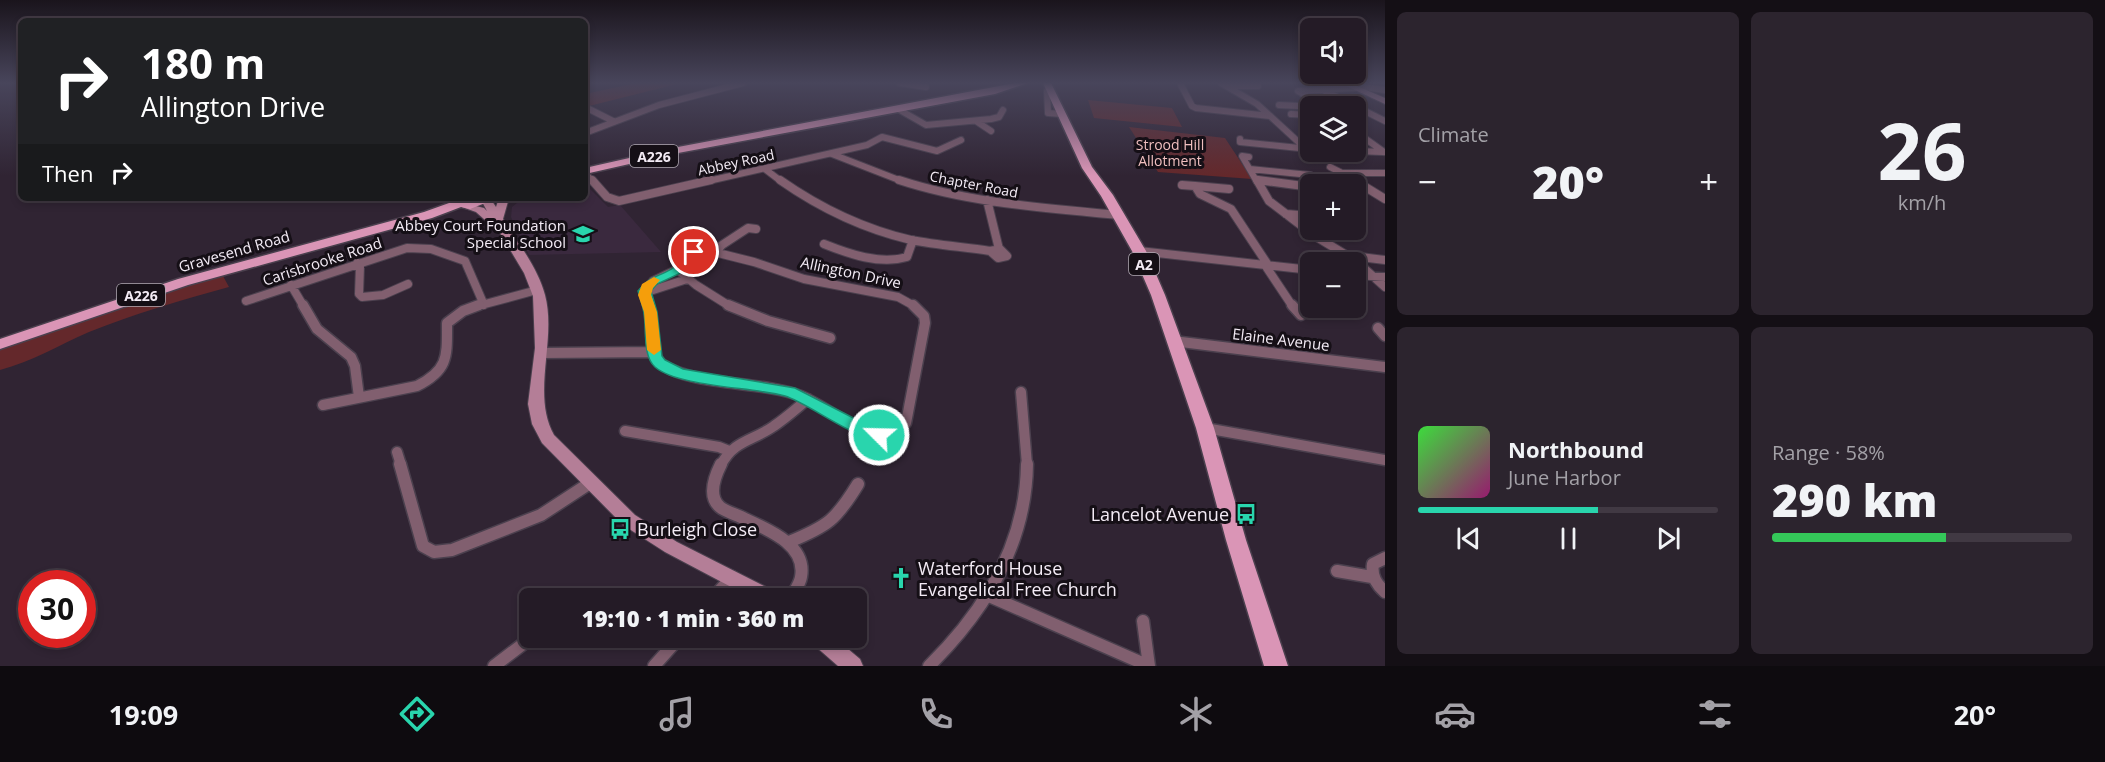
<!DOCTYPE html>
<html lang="en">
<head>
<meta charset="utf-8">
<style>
	:root { --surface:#241b26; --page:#2c242e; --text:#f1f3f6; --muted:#a3a1a7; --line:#413943; --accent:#29d5ad }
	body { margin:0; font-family:"Open Sans",sans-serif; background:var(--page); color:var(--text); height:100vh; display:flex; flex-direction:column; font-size:22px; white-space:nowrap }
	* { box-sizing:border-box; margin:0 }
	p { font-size:20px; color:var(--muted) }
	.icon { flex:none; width:33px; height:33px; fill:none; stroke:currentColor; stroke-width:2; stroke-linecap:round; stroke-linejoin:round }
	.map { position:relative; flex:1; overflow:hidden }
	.panel { display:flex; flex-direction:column; gap:12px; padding:12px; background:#140f15; width:720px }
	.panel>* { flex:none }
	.guide { position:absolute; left:18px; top:18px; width:570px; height:183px; border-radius:9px; box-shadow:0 3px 9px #0003,0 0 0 2px var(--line); background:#202124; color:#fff; overflow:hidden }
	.controls { position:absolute; left:1300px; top:18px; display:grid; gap:12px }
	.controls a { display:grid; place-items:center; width:66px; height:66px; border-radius:9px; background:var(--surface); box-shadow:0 3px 9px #0003,0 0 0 2px var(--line); font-size:30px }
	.speed { position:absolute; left:18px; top:570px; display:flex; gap:12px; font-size:30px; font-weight:700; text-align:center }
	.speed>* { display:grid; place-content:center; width:78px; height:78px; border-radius:50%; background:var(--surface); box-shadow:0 3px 9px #0003,0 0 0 2px var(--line); line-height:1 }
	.speed .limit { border:9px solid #d22; background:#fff; color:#111 }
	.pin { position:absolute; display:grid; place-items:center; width:51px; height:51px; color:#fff; margin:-26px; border:3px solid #fff; border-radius:50%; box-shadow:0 2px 6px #0007 }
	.me { position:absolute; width:66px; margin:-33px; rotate:293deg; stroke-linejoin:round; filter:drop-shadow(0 0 4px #0008) }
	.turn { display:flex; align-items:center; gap:21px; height:126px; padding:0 24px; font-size:27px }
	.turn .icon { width:78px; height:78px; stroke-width:2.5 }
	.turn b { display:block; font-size:42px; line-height:51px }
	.then { display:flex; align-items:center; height:57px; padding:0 24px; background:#0003; gap:12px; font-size:22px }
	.big { font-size:45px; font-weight:800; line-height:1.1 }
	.panel .card { flex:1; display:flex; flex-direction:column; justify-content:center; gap:9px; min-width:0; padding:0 21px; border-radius:9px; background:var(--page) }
	.panel .dial { align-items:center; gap:0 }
	.dial b { font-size:78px; line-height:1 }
	.song { display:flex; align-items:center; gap:18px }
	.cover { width:72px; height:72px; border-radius:9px; background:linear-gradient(135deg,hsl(120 70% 55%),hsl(320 70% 35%)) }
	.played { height:6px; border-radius:3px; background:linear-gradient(90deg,var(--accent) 60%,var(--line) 60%) }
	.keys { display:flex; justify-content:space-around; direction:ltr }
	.heat { display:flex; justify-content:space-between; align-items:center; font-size:33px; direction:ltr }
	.charge { height:9px; border-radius:4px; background:linear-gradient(90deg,#34c759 58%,var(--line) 0) }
	.panel .tiles { flex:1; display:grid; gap:12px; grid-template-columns:repeat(2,1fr) }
	.trip { position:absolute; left:519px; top:588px; width:348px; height:60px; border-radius:9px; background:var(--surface); box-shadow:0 3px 9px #0003,0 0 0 2px var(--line); font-weight:800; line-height:60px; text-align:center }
	.tab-bar { display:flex; height:96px; justify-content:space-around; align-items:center; background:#0e0b0f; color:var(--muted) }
	.tab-bar .icon { width:42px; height:42px }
	.tab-bar .on { color:var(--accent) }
	.tab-bar b { font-size:27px; color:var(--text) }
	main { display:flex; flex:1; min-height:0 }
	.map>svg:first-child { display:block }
</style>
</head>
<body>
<main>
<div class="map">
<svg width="1385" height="666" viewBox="0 0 1385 666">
	<rect width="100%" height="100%" fill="#302433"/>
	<path fill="#3a293e" d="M585,184l23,23 12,-2 41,47 -132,3 -18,-38 1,-10 9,-7 7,-2h57z"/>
	<path fill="#64282b" d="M636,83h45l-92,23 -4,-4v-8z
		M1088,100l84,8 10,19 -88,-9z
		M1129,127l96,11 27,41 -94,-7z
		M223,276l6,11c-48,13 -95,27 -140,45 -30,13 -58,30 -89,38v-21l184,-63z"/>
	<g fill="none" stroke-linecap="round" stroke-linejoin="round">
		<defs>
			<path id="street-far3" d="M900,83l26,4
				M1180,83l12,23 4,2 74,8
				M1221,83l36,21 49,45
				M1231,86h27v-3
				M1363,87l22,3
				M1323,90l62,31
				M1051,91h-4l1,22 14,1
				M1279,105l21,1 11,7
				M1323,106l-25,-15 57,-3
				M585,107l28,14
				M898,109l28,16 65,-6 8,-2 4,-7
				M1291,114l20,1
				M976,121l15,10
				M1307,125l4,3
				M1356,132l28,20
				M585,133l74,-28 84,-22
				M1240,139v3l69,7
				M1356,151l27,1
				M832,154l72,28
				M1249,157l-7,-1 15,26
				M1330,167l12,6
				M765,169l17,13
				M1250,169l60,6
				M585,173l8,9
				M1256,180l14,2
				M704,182l163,-37 15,-8 55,14 24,-11
				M1356,182l-14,-9h43"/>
			<path id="street-far2" d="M592,180l15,17 12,4 92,-21
				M780,180c40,28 84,49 131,60 26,5 53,7 79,11
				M899,180c70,23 146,28 219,35
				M1257,180l12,21 46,35 41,25 29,26
				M1258,180l53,7
				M1354,180l31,19
				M1182,185l13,1
				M1229,189l-34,-3 5,8 31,15 37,56
				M987,200l12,49
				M1286,214l25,2
				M1356,220l5,1
				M824,244c25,10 56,21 83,13l6,-17
				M1000,249l7,7 -9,2 -8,-7z
				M1139,251l172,19
				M716,252l6,-7 26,-17 8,1
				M1352,256l33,4
				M357,263l3,3 -1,28 3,3 21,-2 25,-11
				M1265,265l28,42
				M678,270l18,15 35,22
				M1356,275l29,2
				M291,285l13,22
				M644,293l43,-14
				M246,301l161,-53 24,1 34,12 19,44
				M474,307l63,-17
				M648,307l-3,-16 8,-10 27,-13 12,-15 14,-3 48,12 50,17 94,18 18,10"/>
			<path id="street-far1" d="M303,305l14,24 34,28 4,9 4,31
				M648,305c6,18 -2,48 15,60 32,21 100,16 138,31 29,11 78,59 105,27l19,-100 -1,-7 -11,-11
				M728,305l40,16 62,17
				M1292,305l9,10
				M1378,328l7,8
				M1173,341l212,26
				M542,353l113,-1
				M1021,392l6,73
				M323,405l94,-19c32,-16 30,-30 30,-63l16,-12 16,-6
				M1205,428l180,32
				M625,431l94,16 10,4
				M397,452l4,13
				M721,465c13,-25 32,-24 53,-39 12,-8 23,-18 34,-27"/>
			<path id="street" d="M400,464l23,82 11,6 18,-2 89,-35 49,-32
				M721,464c-6,12 -14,32 -1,43 6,5 18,8 25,12 24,11 62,26 56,58 -1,7 -7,15 -10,21
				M789,542c39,-16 47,-22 69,-58
				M1385,558l-12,6c-2,12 3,20 12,28
				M1337,571l35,6
				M989,596l160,70
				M713,598l19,-21
				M1143,621l6,45
				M494,666l37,-28
				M654,666l25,-28
				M929,666c56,-55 97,-122 98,-202"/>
			<path id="secondary" d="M1340,83h10l35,15v6z
				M480,198h10l6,9 3,-9h10l-6,21c15,24 35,49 42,76 12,45 -14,99 9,140l81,80 42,27 99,50 2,6h-26l-87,-46 -42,-27 -81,-82 -10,-19 -4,-20 7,-56 -2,-52 -9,-23 -30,-50 -9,-3 -9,-8 -17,-6 5,-3 20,5 3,3z
				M811,638h24l25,21 3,7h-25l-24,-21z"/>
			<path id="primary" d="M1015,83h13l-33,11 -317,59 -93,21v-6l93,-21z
				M1043,83h8l41,84 21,28 33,56 19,44 49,133 32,112 42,126h-24l-38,-126 -30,-112 -45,-133 -19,-44 -31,-55 -19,-28z
				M463,198h35l-28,11 -9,-2 -29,11 -244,67 -188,64v-10l178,-60 246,-67z"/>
		</defs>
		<use href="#street-far3" stroke="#4b404e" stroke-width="8"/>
		<use href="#street-far2" stroke="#4b404e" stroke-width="10"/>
		<use href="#street-far1" stroke="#4b404e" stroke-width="13"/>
		<use href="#street" stroke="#4b404e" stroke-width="15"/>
		<use href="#secondary" stroke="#4b404e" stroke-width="2"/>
		<use href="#primary" stroke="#4b404e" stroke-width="3"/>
		<use href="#street-far3" stroke="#815f6f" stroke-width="6"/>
		<use href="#street-far2" stroke="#815f6f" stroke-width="8"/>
		<use href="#street-far1" stroke="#815f6f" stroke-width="10"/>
		<use href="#street" stroke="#815f6f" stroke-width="12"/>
		<use href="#secondary" fill="#b47e97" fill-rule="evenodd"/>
		<use href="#primary" fill="#da95b6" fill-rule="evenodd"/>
	</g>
	<linearGradient id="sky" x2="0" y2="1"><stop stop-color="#1a141c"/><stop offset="0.47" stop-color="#48455b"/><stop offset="1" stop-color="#48455b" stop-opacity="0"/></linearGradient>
	<rect width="1385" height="176" fill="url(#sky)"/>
	<path fill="#29d5ad" stroke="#1b8a70" stroke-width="1.5" d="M694,249l6,3 -15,19 -28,13 -6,7 6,21 5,44 3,4 18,9 112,19 76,39 14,4 2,4 -2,4c-22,7 -76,-36 -100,-43 -32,-9 -107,-9 -130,-29 -13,-12 -8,-38 -11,-54 -1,-7 -4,-15 -6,-22 14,-18 25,-14 39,-26 6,-6 9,-14 17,-16z"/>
	<path fill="#f59e0b" d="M654,277l6,3 -7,8 -2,7 6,17 4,38 -7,5 -7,-5 -3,-38 -6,-17 4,-11z"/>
	<defs>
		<symbol id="school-bare" viewBox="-9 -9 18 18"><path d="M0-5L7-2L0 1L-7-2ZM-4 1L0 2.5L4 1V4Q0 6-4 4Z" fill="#29d5ad" stroke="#150f16" stroke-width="2.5" paint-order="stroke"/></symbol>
		<symbol id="bus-bare" viewBox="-9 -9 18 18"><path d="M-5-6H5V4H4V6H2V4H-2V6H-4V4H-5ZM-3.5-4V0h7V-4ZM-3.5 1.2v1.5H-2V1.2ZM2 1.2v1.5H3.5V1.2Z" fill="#29d5ad" stroke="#150f16" stroke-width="2.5" paint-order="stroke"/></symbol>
		<symbol id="church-bare" viewBox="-9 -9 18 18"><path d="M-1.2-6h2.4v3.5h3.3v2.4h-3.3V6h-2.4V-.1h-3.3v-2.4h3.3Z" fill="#29d5ad" stroke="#150f16" stroke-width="2.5" paint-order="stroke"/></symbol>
	</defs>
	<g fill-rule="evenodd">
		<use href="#school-bare" x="568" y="219" width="30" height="30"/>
		<use href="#bus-bare" x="1231" y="499" width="30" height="30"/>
		<use href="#bus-bare" x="605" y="514" width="30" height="30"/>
		<use href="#church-bare" x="886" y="563" width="30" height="30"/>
	</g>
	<g text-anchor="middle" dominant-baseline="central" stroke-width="6" stroke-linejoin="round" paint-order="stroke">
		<g font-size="14" fill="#f0bfbf" stroke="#150f16">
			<text x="1170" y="144">Strood Hill<tspan x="1170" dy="16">Allotment</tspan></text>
		</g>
		<g fill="#150f16" stroke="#b0a9b2" stroke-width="1.5">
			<rect x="630" y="145" width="48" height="22" rx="4.5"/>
			<rect x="1129" y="253" width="30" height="22" rx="4.5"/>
			<rect x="117" y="284" width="48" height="22" rx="4.5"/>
		</g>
		<g font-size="14" font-weight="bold" fill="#f3ebf5">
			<text x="654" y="156">A226</text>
			<text x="1144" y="264">A2</text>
			<text x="141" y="295">A226</text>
		</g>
		<g font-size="14" fill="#f3ebf5" stroke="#150f16">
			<text transform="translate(736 162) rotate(-12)">Abbey Road</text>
			<text transform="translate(974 184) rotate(11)">Chapter Road</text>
		</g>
		<g font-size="15" fill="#f3ebf5" stroke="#150f16" text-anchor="end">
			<text x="566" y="225">Abbey Court Foundation<tspan x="566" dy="17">Special School</tspan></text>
		</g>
		<g font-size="15" fill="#f3ebf5" stroke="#150f16">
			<text transform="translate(234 251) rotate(-16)">Gravesend Road</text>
			<text transform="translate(322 261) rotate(-18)">Carisbrooke Road</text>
			<text transform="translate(851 272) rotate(12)">Allington Drive</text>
			<text transform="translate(1281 339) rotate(7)">Elaine Avenue</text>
		</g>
		<g font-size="18" fill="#f3ebf5" stroke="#150f16" text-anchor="start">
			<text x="1229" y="514" text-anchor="end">Lancelot Avenue</text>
			<text x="637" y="529">Burleigh Close</text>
			<text x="918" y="568">Waterford House<tspan x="918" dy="21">Evangelical Free Church</tspan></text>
		</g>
	</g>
</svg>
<div class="controls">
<a><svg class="icon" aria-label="sound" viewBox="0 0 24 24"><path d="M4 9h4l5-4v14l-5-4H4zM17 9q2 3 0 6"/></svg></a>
<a><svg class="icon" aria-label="layers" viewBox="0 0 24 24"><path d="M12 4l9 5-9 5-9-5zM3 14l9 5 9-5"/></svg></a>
<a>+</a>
<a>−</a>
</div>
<div class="speed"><div class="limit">30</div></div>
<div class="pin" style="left:694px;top:252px;background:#d93025"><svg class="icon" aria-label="arrive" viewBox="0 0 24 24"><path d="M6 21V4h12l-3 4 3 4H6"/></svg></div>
<svg class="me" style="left:879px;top:435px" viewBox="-20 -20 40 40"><circle r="17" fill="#29d5ad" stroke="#fff" stroke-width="3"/><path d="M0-11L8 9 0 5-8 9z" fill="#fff"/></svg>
<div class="trip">19:10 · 1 min · 360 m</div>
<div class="guide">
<div class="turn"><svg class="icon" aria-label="right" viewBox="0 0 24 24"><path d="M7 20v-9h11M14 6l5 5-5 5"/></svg><div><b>180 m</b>Allington Drive</div></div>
<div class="then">Then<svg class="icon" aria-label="right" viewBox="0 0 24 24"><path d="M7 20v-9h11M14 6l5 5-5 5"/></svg></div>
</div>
</div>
<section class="panel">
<div class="tiles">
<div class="card"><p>Climate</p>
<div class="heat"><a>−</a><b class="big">20°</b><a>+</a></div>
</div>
<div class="card dial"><b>26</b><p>km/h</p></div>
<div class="card">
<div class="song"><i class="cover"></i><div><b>Northbound</b><p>June Harbor</p></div></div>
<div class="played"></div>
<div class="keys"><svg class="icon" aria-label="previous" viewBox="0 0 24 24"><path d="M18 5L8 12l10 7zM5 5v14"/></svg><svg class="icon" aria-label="pause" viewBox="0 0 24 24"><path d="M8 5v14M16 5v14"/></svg><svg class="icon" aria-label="next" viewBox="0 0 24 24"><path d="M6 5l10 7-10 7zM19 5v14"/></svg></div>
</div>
<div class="card"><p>Range · 58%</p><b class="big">290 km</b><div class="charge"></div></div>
</div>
</section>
</main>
<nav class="tab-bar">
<b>19:09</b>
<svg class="icon on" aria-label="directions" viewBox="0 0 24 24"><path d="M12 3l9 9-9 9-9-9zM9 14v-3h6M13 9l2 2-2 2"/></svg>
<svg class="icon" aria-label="music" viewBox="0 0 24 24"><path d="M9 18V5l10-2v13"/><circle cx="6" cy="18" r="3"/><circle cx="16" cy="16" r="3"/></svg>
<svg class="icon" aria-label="phone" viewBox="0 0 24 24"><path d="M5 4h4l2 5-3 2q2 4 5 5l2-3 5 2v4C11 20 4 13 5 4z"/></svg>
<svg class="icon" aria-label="climate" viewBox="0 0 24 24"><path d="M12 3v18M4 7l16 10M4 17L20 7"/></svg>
<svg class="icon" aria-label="car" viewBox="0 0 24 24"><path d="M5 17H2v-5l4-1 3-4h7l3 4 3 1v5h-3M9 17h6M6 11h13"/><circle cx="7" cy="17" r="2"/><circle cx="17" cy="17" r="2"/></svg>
<svg class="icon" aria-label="filters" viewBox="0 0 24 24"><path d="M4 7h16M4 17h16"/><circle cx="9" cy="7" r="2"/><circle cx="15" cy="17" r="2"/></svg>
<b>20°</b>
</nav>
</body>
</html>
